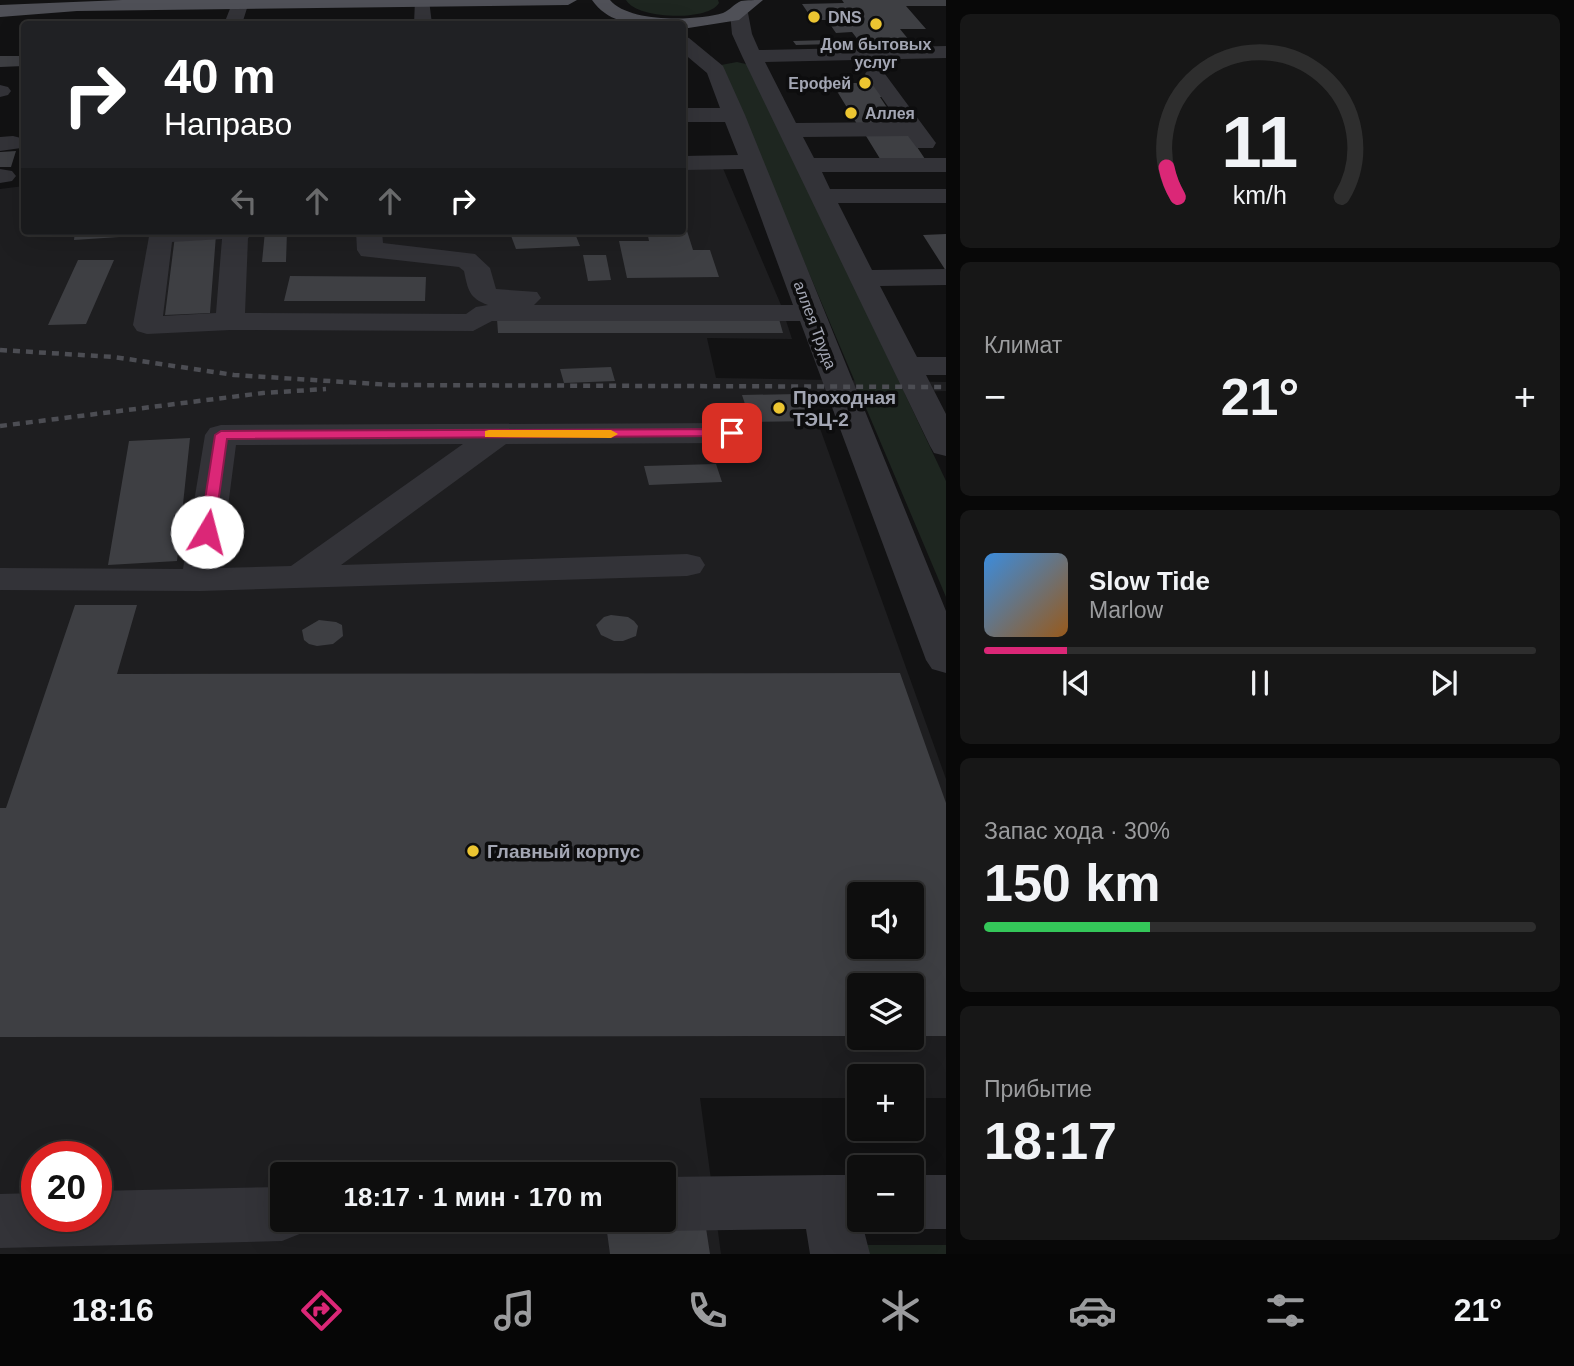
<!DOCTYPE html>
<html lang="ru">
<head>
<meta charset="utf-8">
<style>
	:root { --surface:#0e0e0e; --page:#171717; --text:#f1f3f6; --muted:#9b9c9e; --line:#2e2e2e; --accent:#db2777 }
	body { margin:0; font-family:Arial,sans-serif; background:var(--page); color:var(--text); height:100vh; display:flex; flex-direction:column; font-size:26px; white-space:nowrap }
	* { box-sizing:border-box; margin:0 }
	p { font-size:23px; color:var(--muted) }
	.icon { flex:none; width:38px; height:38px; fill:none; stroke:currentColor; stroke-width:2; stroke-linecap:round; stroke-linejoin:round }
	.map { position:relative; flex:1; overflow:hidden }
	.details { display:flex; flex-direction:column; gap:14px; padding:14px; background:#080808; width:628px }
	.details>* { flex:none }
	.hud { position:absolute; left:21px; top:21px; width:665px; height:214px; border-radius:7px; box-shadow:0 7px 28px #0002,0 0 0 2px var(--line); background:#202124; color:#fff; overflow:hidden }
	.controls { position:absolute; left:847px; top:882px; display:grid; gap:14px }
	.controls a { display:grid; place-items:center; width:77px; height:77px; border-radius:7px; background:var(--surface); box-shadow:0 7px 28px #0002,0 0 0 2px var(--line); font-size:35px }
	.speed { position:absolute; left:21px; top:1141px; display:flex; gap:14px; font-size:35px; font-weight:700; text-align:center }
	.speed>* { display:grid; place-content:center; width:91px; height:91px; border-radius:50%; background:var(--surface); box-shadow:0 7px 28px #0002,0 0 0 2px var(--line); line-height:1 }
	.speed .limit { border:10px solid #d22; background:#fff; color:#111 }
	.pin { position:absolute; display:grid; place-items:center; width:60px; height:60px; color:#fff; margin:-30px; border-radius:14px; box-shadow:0 4px 10px #0006 }
	.me { position:absolute; width:77px; margin:-38px; rotate:8deg; stroke-linejoin:round; filter:drop-shadow(0 0 5px #0008) }
	.turn { display:flex; align-items:center; gap:24px; height:147px; padding:0 28px; font-size:32px }
	.turn .icon { width:91px; height:91px; stroke-width:2.5 }
	.turn b { display:block; font-size:49px; line-height:60px }
	.lanes { display:flex; align-items:center; height:66px; padding:0 28px; background:#0003; justify-content:center; gap:35px; direction:ltr }
	.lanes .off { opacity:.35 }
	.big { font-size:52px; font-weight:700; line-height:1.1 }
	.details .widget { flex:1; display:flex; flex-direction:column; justify-content:center; gap:10px; min-width:0; padding:0 24px; border-radius:10px; background:var(--page) }
	.details .dial { align-items:center; gap:0 }
	.dial svg { height:182px; overflow:visible; fill:none; stroke:var(--line); stroke-width:7; stroke-linecap:round; text-anchor:middle }
	.dial text { fill:var(--text); stroke:none }
	.song { display:flex; align-items:center; gap:21px }
	.cover { width:84px; height:84px; border-radius:10px; background:linear-gradient(135deg,hsl(210 70% 55%),hsl(30 70% 35%)) }
	.played { height:7px; border-radius:4px; background:linear-gradient(90deg,var(--accent) 15%,var(--line) 15%) }
	.keys { display:flex; justify-content:space-around; direction:ltr }
	.heat { display:flex; justify-content:space-between; align-items:center; font-size:38px; direction:ltr }
	.charge { height:10px; border-radius:5px; background:linear-gradient(90deg,#34c759 30%,var(--line) 0) }
	.trip { position:absolute; left:270px; top:1162px; width:406px; height:70px; border-radius:7px; background:var(--surface); box-shadow:0 7px 28px #0002,0 0 0 2px var(--line); font-weight:700; line-height:70px; text-align:center }
	.tab-bar { display:flex; height:112px; justify-content:space-around; align-items:center; background:#060606; color:var(--muted) }
	.tab-bar .icon { width:49px; height:49px }
	.tab-bar .selected { color:var(--accent) }
	.tab-bar b { font-size:32px; color:var(--text) }
	main { display:flex; flex:1; min-height:0 }
	.map>svg:first-child { display:block }
</style>
</head>
<body>
<main>
<div class="map">
<svg width="946" height="1254" viewBox="0 0 946 1254">
	<rect width="100%" height="100%" fill="#121213"/>
	<path fill="#1e1e20" fill-rule="evenodd" d="M722,166l59,139 11,34 -85,-1 9,40 230,4v9l-138,4 138,384v319h-34v-22h-53v22h-159l21,156h-721v-1065l24,-3v45h658l1,-64zM859,894h53v53h-53zM859,985h53v53h-53zM37,1157h59v59h-59zM282,1174h381v46h-381z"/>
	<path fill="#1e2620" d="M626,0h92l1,3c-11,19 -83,16 -93,-3z
		M737,62l13,3 196,416v116l-225,-532z
		M866,1245h80v9h-78z"/>
	<path fill="#3e3f43" fill-rule="evenodd" d="M842,0h104v6h-40l20,23h-26l13,16h-51l-10,-13 -16,1 -9,-13h-14l-11,-16 42,-1z
		M367,19l-1,5h-108l1,-3z
		M829,40l4,4 -37,1 -3,-4z
		M0,56h24v10l-24,1z
		M832,83h44l9,14h-5l8,12h5l11,15h-47z
		M909,135l18,27h-45l-16,-26z
		M16,151l-5,16h-11v-15z
		M683,218l10,32h17l9,27 -92,1 -8,-37h30l-2,-10h35z
		M75,231h44v6l-45,3z
		M265,231h22l-1,31h-24z
		M574,231l6,15 -64,3 -6,-16z
		M946,234v37l-23,-36z
		M216,235l-6,78 -45,2 10,-79z
		M583,255h23l5,25 -23,1z
		M78,260h36l-28,64 -38,1z
		M290,276l136,1 -1,24h-141z
		M497,319h282l4,14h-285z
		M611,367l4,14 -51,2 -4,-14z
		M798,394h10l10,27 -67,1 -9,-27z
		M190,438l-13,123 -69,4 21,-124z
		M716,464l6,18 -73,3 -5,-19z
		M75,605h62l-20,69 783,-1 46,130v233h-34v-51h-53v51l-859,1v-229h6zM859,894h53v53h-53z
		M611,615l17,2 6,4 4,5 -2,10 -13,5h-9l-13,-6 -5,-10 8,-8z
		M319,620l17,2 6,3 1,11 -10,8 -16,2 -8,-2 -5,-4 -2,-10z
		M706,1228l4,26h-100l-3,-22z"/>
	<g fill="none" stroke-linecap="round" stroke-linejoin="round">
		<path fill="#333338" fill-rule="evenodd" d="M241,0l7,5 -6,19h-18l9,-23z
			M415,0h14l3,24h-18z
			M739,7l9,6 4,21 7,16 187,-4v12l-181,4 31,61 103,-1 -34,-48 3,-4h14l54,73 -3,5h-16l-9,-12 -105,1 11,21h132v14h-124l8,17h116v14h-108l34,67 74,-1v16l-66,1 37,71h29v18h-20l20,39v42l-12,-3 -4,-7 -188,-390 -10,-22 -2,-21z
			M682,36l7,2 34,28 22,49 201,496v62l-14,-4 -6,-9 -126,-339h-308l-19,10 -243,-1 -83,4 -10,-3 -4,-6 17,-94h106l-8,7 -3,75 221,1 10,-7 12,-2c-19,-7 -20,-15 -24,-34l-5,-4 -98,-11 -4,-6 -1,-19h26l1,12 92,11 15,14 6,21 41,3 4,6 -7,7h259l-50,-136 -61,1v-14l56,-1 -13,-33h-43v-14h38l-13,-35 -25,-21zM222,239l-6,74 -53,3 9,-74z
			M0,85l8,2 3,4 -3,4 -8,2z
			M13,136l8,2 3,5 -3,5 -21,3v-14z
			M0,169l12,2 4,5 -4,5 -12,2z
			M732,423l11,3 5,7 -5,7 -11,3 -226,1 -165,121 346,-11 13,3 5,8 -5,8 -13,3 -487,15 -200,-1v-22l183,1 22,-134 5,-7 11,-3zM463,444l-172,122 -71,2 16,-123z
			M829,1175h30v45h21l-17,7 7,27h-60l-4,-25 -143,2 -20,-8 -2,-3h22v-43z
			M912,1175h34v54h-34l-20,-8 20,-1z
			M282,1187v33h26l-6,13 -20,8 -282,7v-54l37,-1v23h59v-25z"/>
		<path fill="#4f5057" fill-rule="evenodd" d="M122,0h455l-9,5 -491,6 -77,6v-12z
			M592,0h18c19,23 86,21 113,13 7,-3 11,-9 18,-12 5,-1 16,-1 22,-1l-24,20 -57,9v-5c-33,0 -69,6 -90,-24z"/>
		<path stroke="#4c4d53" stroke-width="4.5" stroke-dasharray="7 6" stroke-linecap="butt" d="M0,350l114,7 120,18 158,10 554,2
			M0,426l263,-33 63,-4"/>
	</g>
	<path fill="#db2777" stroke="#8e194d" stroke-width="2" d="M732,429l6,4 -2,3 -509,3 -13,93 -7,4 -7,-4 15,-97 6,-4z"/>
	<path fill="#f59e0b" d="M489,430h122l7,4 -7,4 -126,-1v-6z"/>
	<g fill="#ecc531" stroke="#0d0d0e" stroke-width="2.5">
		<circle cx="814" cy="17" r="7"/>
		<circle cx="876" cy="24" r="7"/>
		<circle cx="865" cy="83" r="7"/>
		<circle cx="851" cy="113" r="7"/>
		<circle cx="779" cy="408" r="7"/>
		<circle cx="473" cy="851" r="7"/>
	</g>
	<g text-anchor="middle" dominant-baseline="central" stroke-width="7" stroke-linejoin="round" paint-order="stroke">
		<g font-size="16" font-weight="bold" fill="#a3a6b3" stroke="#0d0d0e" text-anchor="start">
			<text x="828" y="17">DNS</text>
			<text x="876" y="44" text-anchor="middle">Дом бытовых<tspan x="876" dy="18">услуг</tspan></text>
			<text x="851" y="83" text-anchor="end">Ерофей</text>
			<text x="865" y="113">Аллея</text>
		</g>
		<g font-size="16" fill="#a3a6b3" stroke="#0d0d0e">
			<text transform="translate(815 325) rotate(69)">аллея Труда</text>
		</g>
		<g font-size="19" font-weight="bold" fill="#a3a6b3" stroke="#0d0d0e" text-anchor="start">
			<text x="793" y="397">Проходная<tspan x="793" dy="22">ТЭЦ-2</tspan></text>
			<text x="487" y="851">Главный корпус</text>
		</g>
	</g>
</svg>
<div class="controls">
<a><svg class="icon" aria-label="sound" viewBox="0 0 24 24"><path d="M4 9h4l5-4v14l-5-4H4zM17 9q2 3 0 6"/></svg></a>
<a><svg class="icon" aria-label="layers" viewBox="0 0 24 24"><path d="M12 4l9 5-9 5-9-5zM3 14l9 5 9-5"/></svg></a>
<a>+</a>
<a>−</a>
</div>
<div class="speed"><div class="limit">20</div></div>
<div class="pin" style="left:732px;top:433px;background:#d93025"><svg class="icon" aria-label="arrive" viewBox="0 0 24 24"><path d="M6 21V4h12l-3 4 3 4H6"/></svg></div>
<svg class="me" style="left:207px;top:532px" viewBox="-20 -20 40 40"><circle r="19" fill="#fff"/><path d="M0-13L10 11 0 6-10 11z" fill="#db2777"/></svg>
<div class="trip">18:17 · 1 мин · 170 m</div>
<div class="hud">
<div class="turn"><svg class="icon" aria-label="right" viewBox="0 0 24 24"><path d="M7 20v-9h11M14 6l5 5-5 5"/></svg><div><b>40 m</b>Направо</div></div>
<div class="lanes"><svg class="icon off" aria-label="left" viewBox="0 0 24 24"><path d="M17 20v-9H6M10 6l-5 5 5 5"/></svg><svg class="icon off" aria-label="ahead" viewBox="0 0 24 24"><path d="M12 20V5M6 11l6-6 6 6"/></svg><svg class="icon off" aria-label="ahead" viewBox="0 0 24 24"><path d="M12 20V5M6 11l6-6 6 6"/></svg><svg class="icon" aria-label="right" viewBox="0 0 24 24"><path d="M7 20v-9h11M14 6l5 5-5 5"/></svg></div>
</div>
</div>
<section class="details">
<div class="widget dial"><svg viewBox="0 0 100 80">
<path d="M14 69A42 42 0 1 1 86 69"/>
<path d="M14 69A42 42 0 0 1 9 56" stroke="#db2777"/>
<text x="50" y="56" font-size="32" font-weight="700">11</text>
<text x="50" y="72" font-size="11">km/h</text>
</svg></div>
<div class="widget"><p>Климат</p>
<div class="heat"><a>−</a><b class="big">21°</b><a>+</a></div>
</div>
<div class="widget">
<div class="song"><i class="cover"></i><div><b>Slow Tide</b><p>Marlow</p></div></div>
<div class="played"></div>
<div class="keys"><svg class="icon" aria-label="previous" viewBox="0 0 24 24"><path d="M18 5L8 12l10 7zM5 5v14"/></svg><svg class="icon" aria-label="pause" viewBox="0 0 24 24"><path d="M8 5v14M16 5v14"/></svg><svg class="icon" aria-label="next" viewBox="0 0 24 24"><path d="M6 5l10 7-10 7zM19 5v14"/></svg></div>
</div>
<div class="widget"><p>Запас хода · 30%</p><b class="big">150 km</b><div class="charge"></div></div>
<div class="widget"><p>Прибытие</p><b class="big">18:17</b></div>
</section>
</main>
<nav class="tab-bar">
<b>18:16</b>
<svg class="icon selected" aria-label="directions" viewBox="0 0 24 24"><path d="M12 3l9 9-9 9-9-9zM9 14v-3h6M13 9l2 2-2 2"/></svg>
<svg class="icon" aria-label="music" viewBox="0 0 24 24"><path d="M9 18V5l10-2v13"/><circle cx="6" cy="18" r="3"/><circle cx="16" cy="16" r="3"/></svg>
<svg class="icon" aria-label="phone" viewBox="0 0 24 24"><path d="M5 4h4l2 5-3 2q2 4 5 5l2-3 5 2v4C11 20 4 13 5 4z"/></svg>
<svg class="icon" aria-label="climate" viewBox="0 0 24 24"><path d="M12 3v18M4 7l16 10M4 17L20 7"/></svg>
<svg class="icon" aria-label="car" viewBox="0 0 24 24"><path d="M5 17H2v-5l4-1 3-4h7l3 4 3 1v5h-3M9 17h6M6 11h13"/><circle cx="7" cy="17" r="2"/><circle cx="17" cy="17" r="2"/></svg>
<svg class="icon" aria-label="filters" viewBox="0 0 24 24"><path d="M4 7h16M4 17h16"/><circle cx="9" cy="7" r="2"/><circle cx="15" cy="17" r="2"/></svg>
<b>21°</b>
</nav>
</body>
</html>
